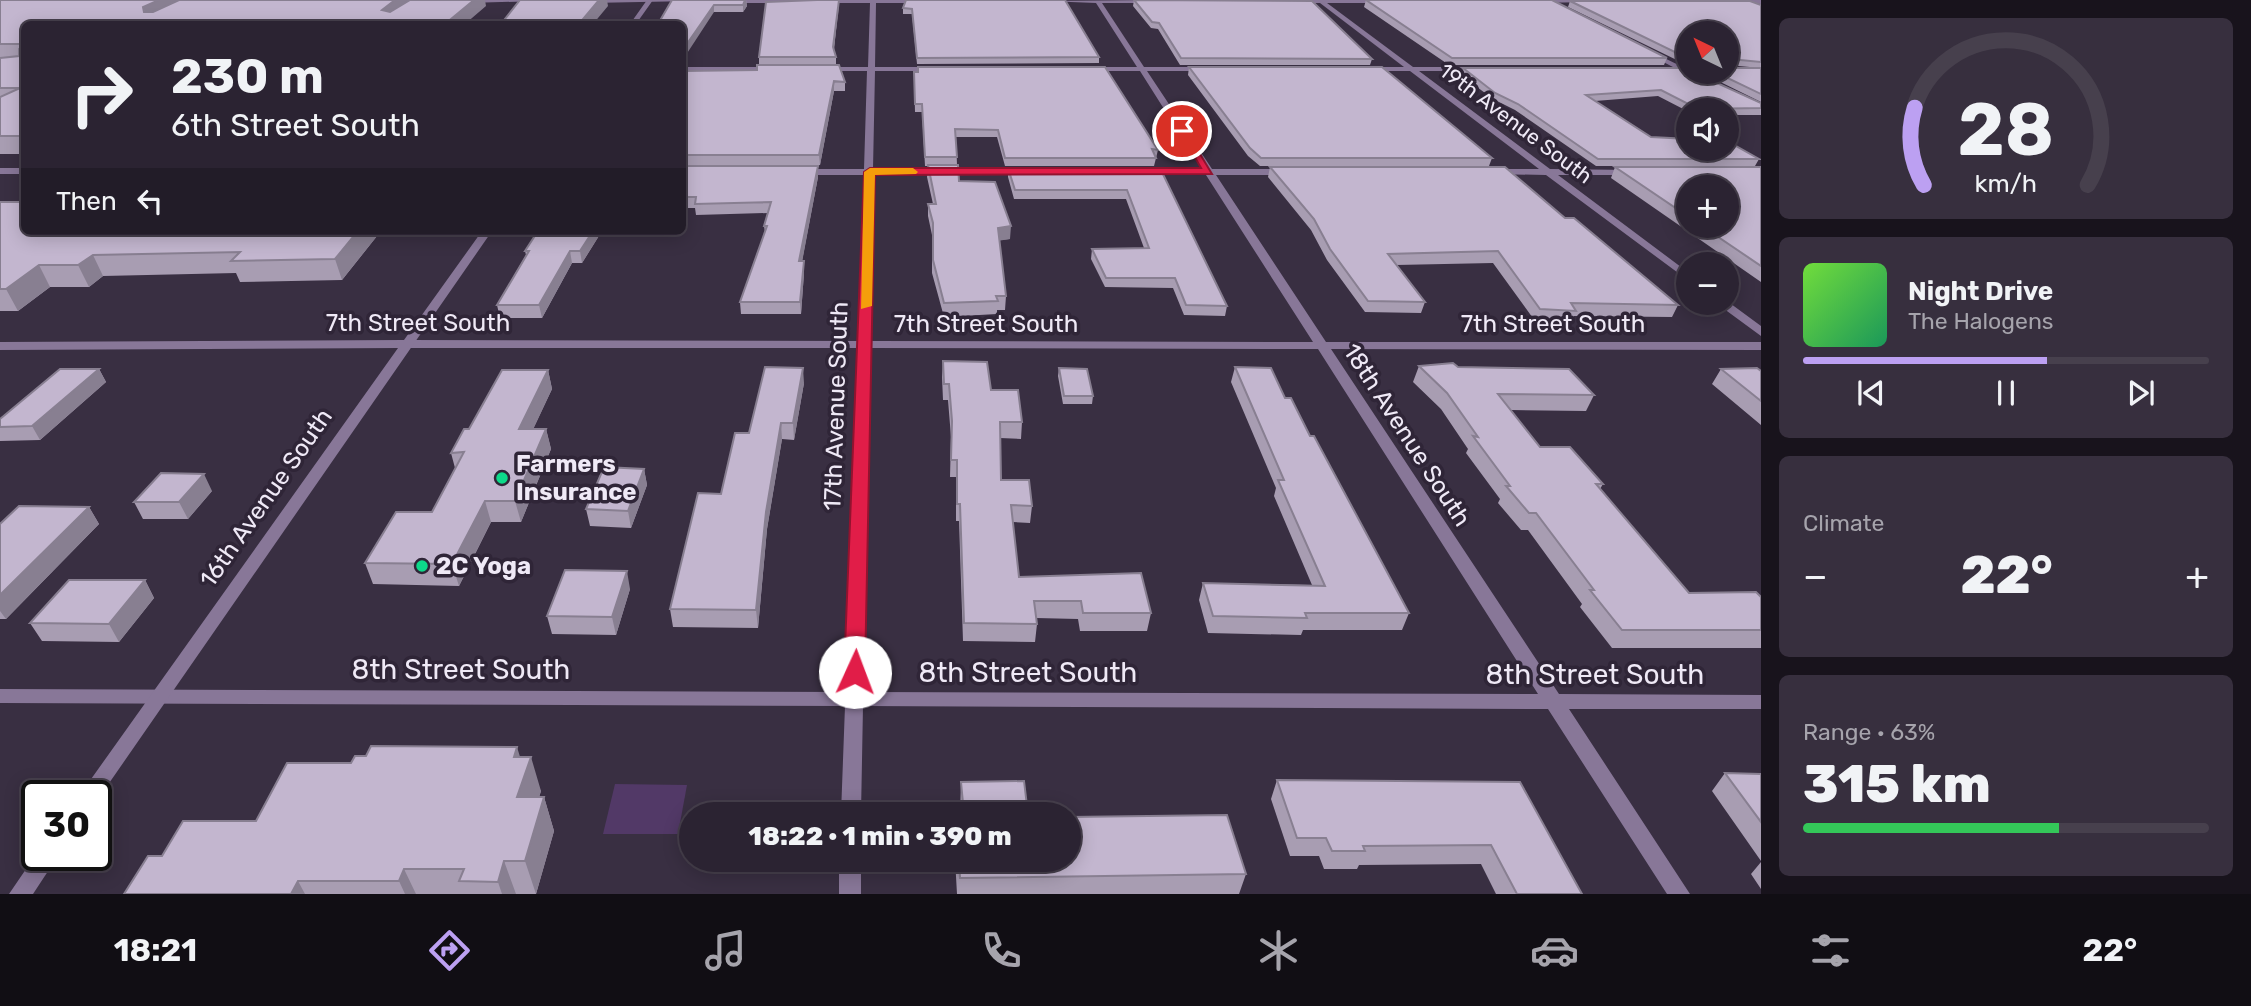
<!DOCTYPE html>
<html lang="en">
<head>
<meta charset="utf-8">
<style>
	:root { --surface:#2b2332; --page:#372f3e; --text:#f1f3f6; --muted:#a6a4ac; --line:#47404d; --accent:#bca0f2 }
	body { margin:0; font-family:Rubik,sans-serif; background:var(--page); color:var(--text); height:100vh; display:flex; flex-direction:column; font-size:26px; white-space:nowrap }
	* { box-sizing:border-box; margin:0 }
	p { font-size:23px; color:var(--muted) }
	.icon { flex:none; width:38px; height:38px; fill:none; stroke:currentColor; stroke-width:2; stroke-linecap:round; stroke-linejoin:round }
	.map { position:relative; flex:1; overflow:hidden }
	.drawer { display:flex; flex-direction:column; gap:18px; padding:18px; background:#18131c; width:490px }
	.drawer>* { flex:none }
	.top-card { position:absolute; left:21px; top:21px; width:665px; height:214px; border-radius:10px; box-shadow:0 4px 18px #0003,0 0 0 2px var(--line); background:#2b2332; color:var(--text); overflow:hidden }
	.needle { width:46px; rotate:317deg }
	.controls { position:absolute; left:1676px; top:21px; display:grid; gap:14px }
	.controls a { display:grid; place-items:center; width:63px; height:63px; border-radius:50%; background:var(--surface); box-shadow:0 4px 18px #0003,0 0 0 2px var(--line); font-size:35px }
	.speed { position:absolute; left:21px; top:780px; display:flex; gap:14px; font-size:35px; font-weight:700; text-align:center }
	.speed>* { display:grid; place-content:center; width:91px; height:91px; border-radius:50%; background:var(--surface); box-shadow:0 4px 18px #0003,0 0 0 2px var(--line); line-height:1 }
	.speed .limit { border:4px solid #111; border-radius:10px; background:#fff; color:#111 }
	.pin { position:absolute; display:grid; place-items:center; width:60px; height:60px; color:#fff; margin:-30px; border:4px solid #fff; border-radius:50%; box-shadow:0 2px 7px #0007 }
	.me { position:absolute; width:77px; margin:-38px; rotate:2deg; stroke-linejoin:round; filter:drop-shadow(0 0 5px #0008) }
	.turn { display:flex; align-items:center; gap:24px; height:147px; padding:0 35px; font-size:32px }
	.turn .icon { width:91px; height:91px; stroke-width:2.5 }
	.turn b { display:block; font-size:49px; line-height:60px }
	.then { display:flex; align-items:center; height:66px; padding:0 35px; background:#0003; gap:14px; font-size:26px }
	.big { font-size:52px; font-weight:800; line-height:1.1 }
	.drawer .card { flex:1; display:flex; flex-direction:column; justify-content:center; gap:10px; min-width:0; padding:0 24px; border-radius:10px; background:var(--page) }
	.drawer .dial { align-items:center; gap:0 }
	.dial svg { height:182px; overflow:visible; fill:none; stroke:var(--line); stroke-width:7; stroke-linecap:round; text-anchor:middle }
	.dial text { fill:var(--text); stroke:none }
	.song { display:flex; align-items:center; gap:21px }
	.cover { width:84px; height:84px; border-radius:10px; background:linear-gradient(135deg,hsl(100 70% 55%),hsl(150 70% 35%)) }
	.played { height:7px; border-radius:4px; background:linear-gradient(90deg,var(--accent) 60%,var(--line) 60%) }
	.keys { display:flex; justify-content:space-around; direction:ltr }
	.heat { display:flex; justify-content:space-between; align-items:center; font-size:38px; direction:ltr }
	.charge { height:10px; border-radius:5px; background:linear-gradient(90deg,#34c759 63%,var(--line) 0) }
	.trip { position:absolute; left:679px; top:802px; width:402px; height:70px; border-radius:35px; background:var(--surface); box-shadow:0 4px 18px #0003,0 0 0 2px var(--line); font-weight:800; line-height:70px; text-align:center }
	.menu { display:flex; height:112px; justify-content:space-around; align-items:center; background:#110e14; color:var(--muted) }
	.menu .icon { width:49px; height:49px }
	.menu .on { color:var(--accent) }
	.menu b { font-size:32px; color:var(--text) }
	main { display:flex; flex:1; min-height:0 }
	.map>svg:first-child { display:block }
</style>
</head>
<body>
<main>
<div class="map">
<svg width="1761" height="894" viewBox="0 0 1761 894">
	<rect width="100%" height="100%" fill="#392f42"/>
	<path fill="#523967" d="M615,784l72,1 -9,49h-75z"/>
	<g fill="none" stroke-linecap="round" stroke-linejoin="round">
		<path fill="#887798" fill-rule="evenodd" d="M465,0h75l1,1 -74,2z
			M588,0h103l1,1 -102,2z
			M728,0h197l-2,3h-47l-1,64h60l4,2 -4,2h-60l-2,98h152l5,3 -5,3h-152l-3,166 443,1 -107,-167h-63l-5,-3 5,-3h59l-62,-98h-52l-4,-2 4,-2h49l-41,-64 -51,-2 108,-1 -2,3h-49l42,64h64l4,2 -4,2h-61l65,98h75l5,3 -5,3h-71l110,167h435v8l-430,-1 228,345 202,1v14h-192l121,185h-23l-119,-185 -685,-3 -2,108h-20l4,-108 -845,-3v-14l845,3 12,-344h-451l-6,-4 6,-4 452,1 6,-166h-64l-5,-3 5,-3h64l3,-98h-45l-4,-2 4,-2h46l2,-64h-140zM870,348l448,1 220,345 -674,-2z
			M1291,0h93l-2,3h-55l86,64h71l-3,4h-62l131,98 83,1 2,2 -5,3h-72l131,98v8l-143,-106 -56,-1 -2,-2 5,-3h46l-129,-98h-48l3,-4h39l-84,-64h-27z
			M1538,0h50l3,2 -55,1z
			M1734,0h27v4l-29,-1z
			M1648,52h4l49,24 -7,2 -46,-24z
			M682,67h92l4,2 -4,2h-92z
			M0,168h24v6h-24z
			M1727,301l34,25v10l-45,-33z
			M839,859h22v35h-22z"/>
		<path fill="#887798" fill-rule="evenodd" d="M647,0h6l-17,24h-6z
			M482,231h10l-396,571v-6h-17l319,-448 -398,2v-8l404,-2z
			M37,853v3h21l-25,38h-24z"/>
	</g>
	<path fill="#a89db2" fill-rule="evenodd" d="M0,0h408v1l78,5 -462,18v130h-24z
		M672,0h74l1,6 -4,6h-29z
		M839,0l-5,50 2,7v7h-77v-7z
		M906,0l193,57v6l-182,1 -5,-50h-9v-6z
		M1134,0l238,59 -2,6h-190l-22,-36 -7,-1 -18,-22z
		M1366,0l301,58 -3,7h-215l-85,-58z
		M1570,1l191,4v63l-34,-3 -38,-32v33l-121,-59z
		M1189,67l303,91 -3,8h-229l-12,-10 -60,-81z
		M1463,68h223l75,35v12h-34v-5h-38v2l-31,-16 -63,5 56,36 108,22 -4,7h-159l-81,-56 -22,-11 -32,-24z
		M1761,68v34l-61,-30h27z
		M914,72l244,78 -4,16h-149l-8,-29h-41l1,28 2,16 51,58 -11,1 7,56 -1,14h-8v4l-53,3 -12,-44v-38l-4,-19v-12h5l-6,-27 1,-11h-3l-3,-54h-7z
		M845,82v9h-11l-14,74h-138v-80z
		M682,166l136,11 -16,84 2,12 -3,41h-60l-1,-12 25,-70 -1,-6 4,-13 -72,2 -1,-7h-13z
		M1270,167l295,51 113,87 -6,12 -98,-1 -3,7 -36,-2 -42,-58 -97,2 29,37 -4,11 -56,-1 -38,-52 -16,-30 -43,-53z
		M1615,167h146v115l-150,-104zM1689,187l38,39h-38z
		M1008,168h152l67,138 -2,10 -41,-1 -11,-27 -68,-1 -14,-28 1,-10 52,-1 -18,-49h-112l-6,-22z
		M0,202l24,29h357l-39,49 -102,2 -4,-9 -133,3 -14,11h-39l-32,24h-18z
		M538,231h64l-20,32h-10l-30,55h-42l-3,-13 29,-50 -1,-4z
		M943,361l48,29 31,32 -1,17 -21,-1 1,42 31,26 -2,17 -17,-1 6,55 132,36 -4,18h-67l-2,-12 -42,-1 1,6 -2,18 -72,-1 -4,-120h-3v-44h-6l1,-40 -3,-37h-5l-1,-23z
		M1419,366l39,1 136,28 -8,16 -75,-1 29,37 63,37 -3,5 89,104 72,4v51h-149l-32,-41 2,-3 -54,-74h-7l-23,-27 2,-4 -34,-46 2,-4 -27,-40 -28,-27z
		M1235,367l50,31 25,38 99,177 -7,17h-99l-2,5 -93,-2 -9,-33 4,-17 109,2 -38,-89 2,-8 -45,-106z
		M1059,368l34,28 -1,8h-29l-5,-28z
		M99,369l7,13 -66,58 -40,1v-22z
		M1721,369l40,2v54l-49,-41z
		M548,370l4,19 -19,40h13l5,20 -30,73h-30l-32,64 -86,-2 -8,-21 67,-51 23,-44 -4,-15 18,-24z
		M804,383l-10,57 -12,-1 -15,90 -9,99 -85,-1 -3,-18 79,-176z
		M644,469l3,16 -16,43 -41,-2 -4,-17z
		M212,491l-24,28h-45l-9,-17z
		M89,507l10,17 -93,95h-6v-95z
		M145,580l9,18 -35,44 -77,-1 -12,-18z
		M630,589l-14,46 -64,-1 -5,-18z
		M520,757l21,34 -2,6h5l10,34 -18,63h-412l38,-38 94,-35 95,-58z
		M1725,773l36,1v87l-49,-70z
		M1277,780l243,2 62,112h-86l-15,-30 -122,1 -2,4h-33l-5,-13h-29l-19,-57z
		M961,782l67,32h-68z
		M955,859h114l177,15 -7,20h-282z
		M1761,862v27l-10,-15z"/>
	<path fill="#887f91" d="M159,0h19l-29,22 -6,-15z
		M395,0h13l1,6 -24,18 -3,-14z
		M474,0h11l1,6 -21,18h-20z
		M599,0h8l1,6 -15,18h-14z
		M745,0h1l1,6 -4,6v-7z
		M839,0v6l-6,48v-7z
		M714,5v7l-32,49v-10z
		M834,81v10l-14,74 -1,-10z
		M818,166v11l-18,96 -1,-12z
		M1011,226l-1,13 -13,2 1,-13z
		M358,231h23l-39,49 -7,-21z
		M593,231h9l-20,32 -2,-12z
		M570,251l2,12 -30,55 -3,-13z
		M93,255l10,21 -14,11 -11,-22z
		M804,261v12l-3,41 -1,-12z
		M39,265l11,22 -32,24 -12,-22z
		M803,368l1,15 -10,57 -1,-17z
		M99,369l7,13 -66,58 -8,-14z
		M548,370l4,19 -28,60 -5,-20z
		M781,423l1,16 -15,90 -9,99 -2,-18 10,-98z
		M546,429l5,20 -30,73 -6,-21z
		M644,469l3,16 -16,43 -3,-17z
		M204,474l8,17 -24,28 -9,-17z
		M485,501l6,21 -32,64 -7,-22z
		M89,507l10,17 -93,95 -6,-8v-16z
		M627,571l3,18 -14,46 -4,-18z
		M145,580l9,18 -35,44 -10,-18z
		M517,747l8,26 6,-16 10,34 -13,40 -11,-34 -3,-40z
		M544,797l10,34 -18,63 -11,-33z
		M504,861l12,33h-14l-4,-12z
		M404,869l12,25h-11l-6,-13z
		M298,881l7,13h-14z"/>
	<path fill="#c3b6cf" stroke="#887f91" stroke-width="2" d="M0,0h159l-16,7 1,5h9l26,-12h216l-13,10 8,2 20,-12h64l-29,24h-421v20h-24z
		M520,0h79l-20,24h-78z
		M672,0h73l-2,5h-29l-32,46v-27h-24z
		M817,0h22l-6,47 3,10h-77l7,-55z
		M906,0h159l34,57 -182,1 -5,-49 -9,-1z
		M1134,0l178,1 60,58 -191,-1 -22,-35 -7,-1z
		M1366,0h186l115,58h-215z
		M1570,1h180l11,4v57l-31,-3 -3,6v-32h-38v26z
		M24,47v89h-24v-39l20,-9h-20v-30l19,-2v-7z
		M757,65h82l6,17 -11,-1 -15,74h-137l1,-84 74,-1z
		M918,67h187l53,83 -6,-1 4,9h-151l-7,-28 -43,-1 2,28h-32l-3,-53h-7l-1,-32h4z
		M1189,67h193l110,91h-231l-11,-10z
		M1463,68h223l3,2v2h4l68,31v5l-63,1 -37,-19 -75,5 65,42 38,2v10h38v-8l32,18h-161l-80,-55 -23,-11z
		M1727,68h34v26l-46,-22h12z
		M928,165h30l1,16 36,1 16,44 -13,2 8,68h-10l2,5 -54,2 -11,-43v-37l-5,-19h8z
		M682,166h136l-19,95h5l-4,41h-60l27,-76h-3l7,-24 -76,2 1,-7h-14z
		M1270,167h235l60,51h9l104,87 -107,-2 5,8 -36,-2 -42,-58 -110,3 37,48 -57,-1 -38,-52 -16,-30z
		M1615,167h146v99l-59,-40h25v-39h-38v30z
		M1008,168h152l67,138 -41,-1 -11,-27h-69l-14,-29 57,-1 -22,-58h-112z
		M0,202h24v29h334l-23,28 -104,2 9,-9 -147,3 -15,10h-39l-33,24h-6z
		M538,231h55l-13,20h-10l-31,54h-42l32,-54h-4z
		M943,361l44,1 4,28h27l4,32h-22l1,58h28l3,26 -21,-1 8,72 122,-4 10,40h-68l-2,-12h-47l3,23 -73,-1 -4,-119h-3v-44h-6l1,-39 -3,-37h-5z
		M1453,363l5,4 111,2 25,26 -96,-1 42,53h30l33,37h-7l93,109 67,-1 5,5v33h-139l-32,-40h4l-58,-77h-7l-23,-27h4l-37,-50 5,1 -31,-44 -28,-27z
		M765,367l38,1 -10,55h-12l-15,89 -10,98 -86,-1 28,-116 23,1 14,-61h14z
		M1235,367l36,1 14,30h6l19,38h4l95,177h-104l2,5 -94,-2 -10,-33 122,3 -47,-106h6z
		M1059,368l28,1 6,27h-29z
		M1757,368l4,3v30l-40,-32z
		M60,369h39l-67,57 -32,1v-8z
		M502,370h46l-29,59h27l-31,72h-30l-33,63 -87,-1 31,-51h36l32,-60 -13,1 13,-24h5z
		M604,467l40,2 -16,42 -42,-2z
		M161,473l43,1 -25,28h-45z
		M19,506l70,1 -89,88v-71z
		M565,570l62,1 -15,46 -65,-1z
		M69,580h76l-36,44 -79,-1z
		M371,746l146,1 -3,10h17l-14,40h27l-19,64h-21l-6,21 -39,-1 5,-12h-60l-5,12h-101l-7,13h-167l24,-38h14l21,-35h73l31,-58h64l4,-7h11z
		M1725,773l36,1v48z
		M1277,780l243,2 62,112h-65l-26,-49 -128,1 2,5h-33l-6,-13h-29z
		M1024,781l4,33h-64l-3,-32z
		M1227,815l19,59 -286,4 -1,-19h110v-42z"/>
	<path fill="#e11d48" stroke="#92132f" stroke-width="2" d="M1179,129h6l27,45 -337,1 -10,497 -3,5h-15l-3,-5 20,-500 6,-4h331z"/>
	<path fill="#f59e0b" d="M913,168l5,4 -2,2 -41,1 -3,131 -11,3 3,-137 6,-4z"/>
	<g fill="#0dd98a" stroke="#2f2537" stroke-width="2.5">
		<circle cx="502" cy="478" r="7"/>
		<circle cx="422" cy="566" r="7"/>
	</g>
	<g text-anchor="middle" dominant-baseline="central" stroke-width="7" stroke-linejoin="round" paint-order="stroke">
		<g font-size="21" fill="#efe9f6" stroke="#2f2537">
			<text transform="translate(1516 123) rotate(37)">19th Avenue South</text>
		</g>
		<g font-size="24" fill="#efe9f6" stroke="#2f2537">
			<text x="418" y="323">7th Street South</text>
			<text x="986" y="324">7th Street South</text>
			<text x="1553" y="324">7th Street South</text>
			<text transform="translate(836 406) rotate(-88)">17th Avenue South</text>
			<text transform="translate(1407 435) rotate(57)">18th Avenue South</text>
			<text transform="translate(266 498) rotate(-55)">16th Avenue South</text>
		</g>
		<g font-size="24" font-weight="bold" fill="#efe9f6" stroke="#2f2537" text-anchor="start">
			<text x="516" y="464">Farmers<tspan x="516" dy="28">Insurance</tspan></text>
			<text x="436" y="566">2C Yoga</text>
		</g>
		<g font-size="28" fill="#efe9f6" stroke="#2f2537">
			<text x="461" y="669">8th Street South</text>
			<text x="1028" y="672">8th Street South</text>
			<text x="1595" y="674">8th Street South</text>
		</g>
	</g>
</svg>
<div class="controls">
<a><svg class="needle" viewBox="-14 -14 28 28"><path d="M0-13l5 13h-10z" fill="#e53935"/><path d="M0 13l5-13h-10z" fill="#a6a4ac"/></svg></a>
<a><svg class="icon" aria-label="sound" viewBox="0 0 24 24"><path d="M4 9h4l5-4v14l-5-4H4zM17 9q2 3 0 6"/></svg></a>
<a>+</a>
<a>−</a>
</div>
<div class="speed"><div class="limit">30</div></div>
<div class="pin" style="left:1182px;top:131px;background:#d93025"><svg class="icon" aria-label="arrive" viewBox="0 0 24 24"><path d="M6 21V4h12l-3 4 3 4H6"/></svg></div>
<svg class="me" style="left:855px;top:672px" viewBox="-20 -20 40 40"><circle r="19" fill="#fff"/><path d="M0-13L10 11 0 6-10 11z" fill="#e11d48"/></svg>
<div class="trip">18:22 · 1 min · 390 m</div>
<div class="top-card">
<div class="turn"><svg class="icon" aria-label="right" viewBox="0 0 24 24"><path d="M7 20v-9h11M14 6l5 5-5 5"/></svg><div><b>230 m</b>6th Street South</div></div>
<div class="then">Then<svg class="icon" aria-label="left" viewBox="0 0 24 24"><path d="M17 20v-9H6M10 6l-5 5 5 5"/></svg></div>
</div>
</div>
<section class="drawer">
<div class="card dial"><svg viewBox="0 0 100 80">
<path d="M14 69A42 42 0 1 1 86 69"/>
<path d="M14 69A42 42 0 0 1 10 35" stroke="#bca0f2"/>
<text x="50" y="56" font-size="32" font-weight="700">28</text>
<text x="50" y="72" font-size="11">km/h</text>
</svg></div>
<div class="card">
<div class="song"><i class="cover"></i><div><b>Night Drive</b><p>The Halogens</p></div></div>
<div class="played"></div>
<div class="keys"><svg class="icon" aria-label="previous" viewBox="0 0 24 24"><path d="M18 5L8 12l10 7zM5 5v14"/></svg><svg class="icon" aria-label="pause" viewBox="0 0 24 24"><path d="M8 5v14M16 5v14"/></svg><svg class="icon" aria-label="next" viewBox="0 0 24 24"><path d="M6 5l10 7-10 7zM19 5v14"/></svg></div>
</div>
<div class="card"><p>Climate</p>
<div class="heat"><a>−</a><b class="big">22°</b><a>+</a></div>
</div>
<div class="card"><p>Range · 63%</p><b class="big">315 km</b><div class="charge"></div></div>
</section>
</main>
<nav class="menu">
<b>18:21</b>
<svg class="icon on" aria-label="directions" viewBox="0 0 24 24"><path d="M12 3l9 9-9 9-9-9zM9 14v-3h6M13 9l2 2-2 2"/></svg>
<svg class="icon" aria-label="music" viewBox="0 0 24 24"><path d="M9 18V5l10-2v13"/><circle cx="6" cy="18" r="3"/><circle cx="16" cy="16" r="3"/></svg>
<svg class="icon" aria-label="phone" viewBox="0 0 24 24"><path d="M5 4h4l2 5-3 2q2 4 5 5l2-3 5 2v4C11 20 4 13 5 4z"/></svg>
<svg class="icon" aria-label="climate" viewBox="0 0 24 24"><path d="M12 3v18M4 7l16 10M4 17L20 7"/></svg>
<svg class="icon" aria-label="car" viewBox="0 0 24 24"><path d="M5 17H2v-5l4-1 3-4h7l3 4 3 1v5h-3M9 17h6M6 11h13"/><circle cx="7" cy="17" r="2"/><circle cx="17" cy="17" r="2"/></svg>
<svg class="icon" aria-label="filters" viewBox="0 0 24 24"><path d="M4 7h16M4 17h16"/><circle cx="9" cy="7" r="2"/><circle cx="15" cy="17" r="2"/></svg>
<b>22°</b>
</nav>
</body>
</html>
